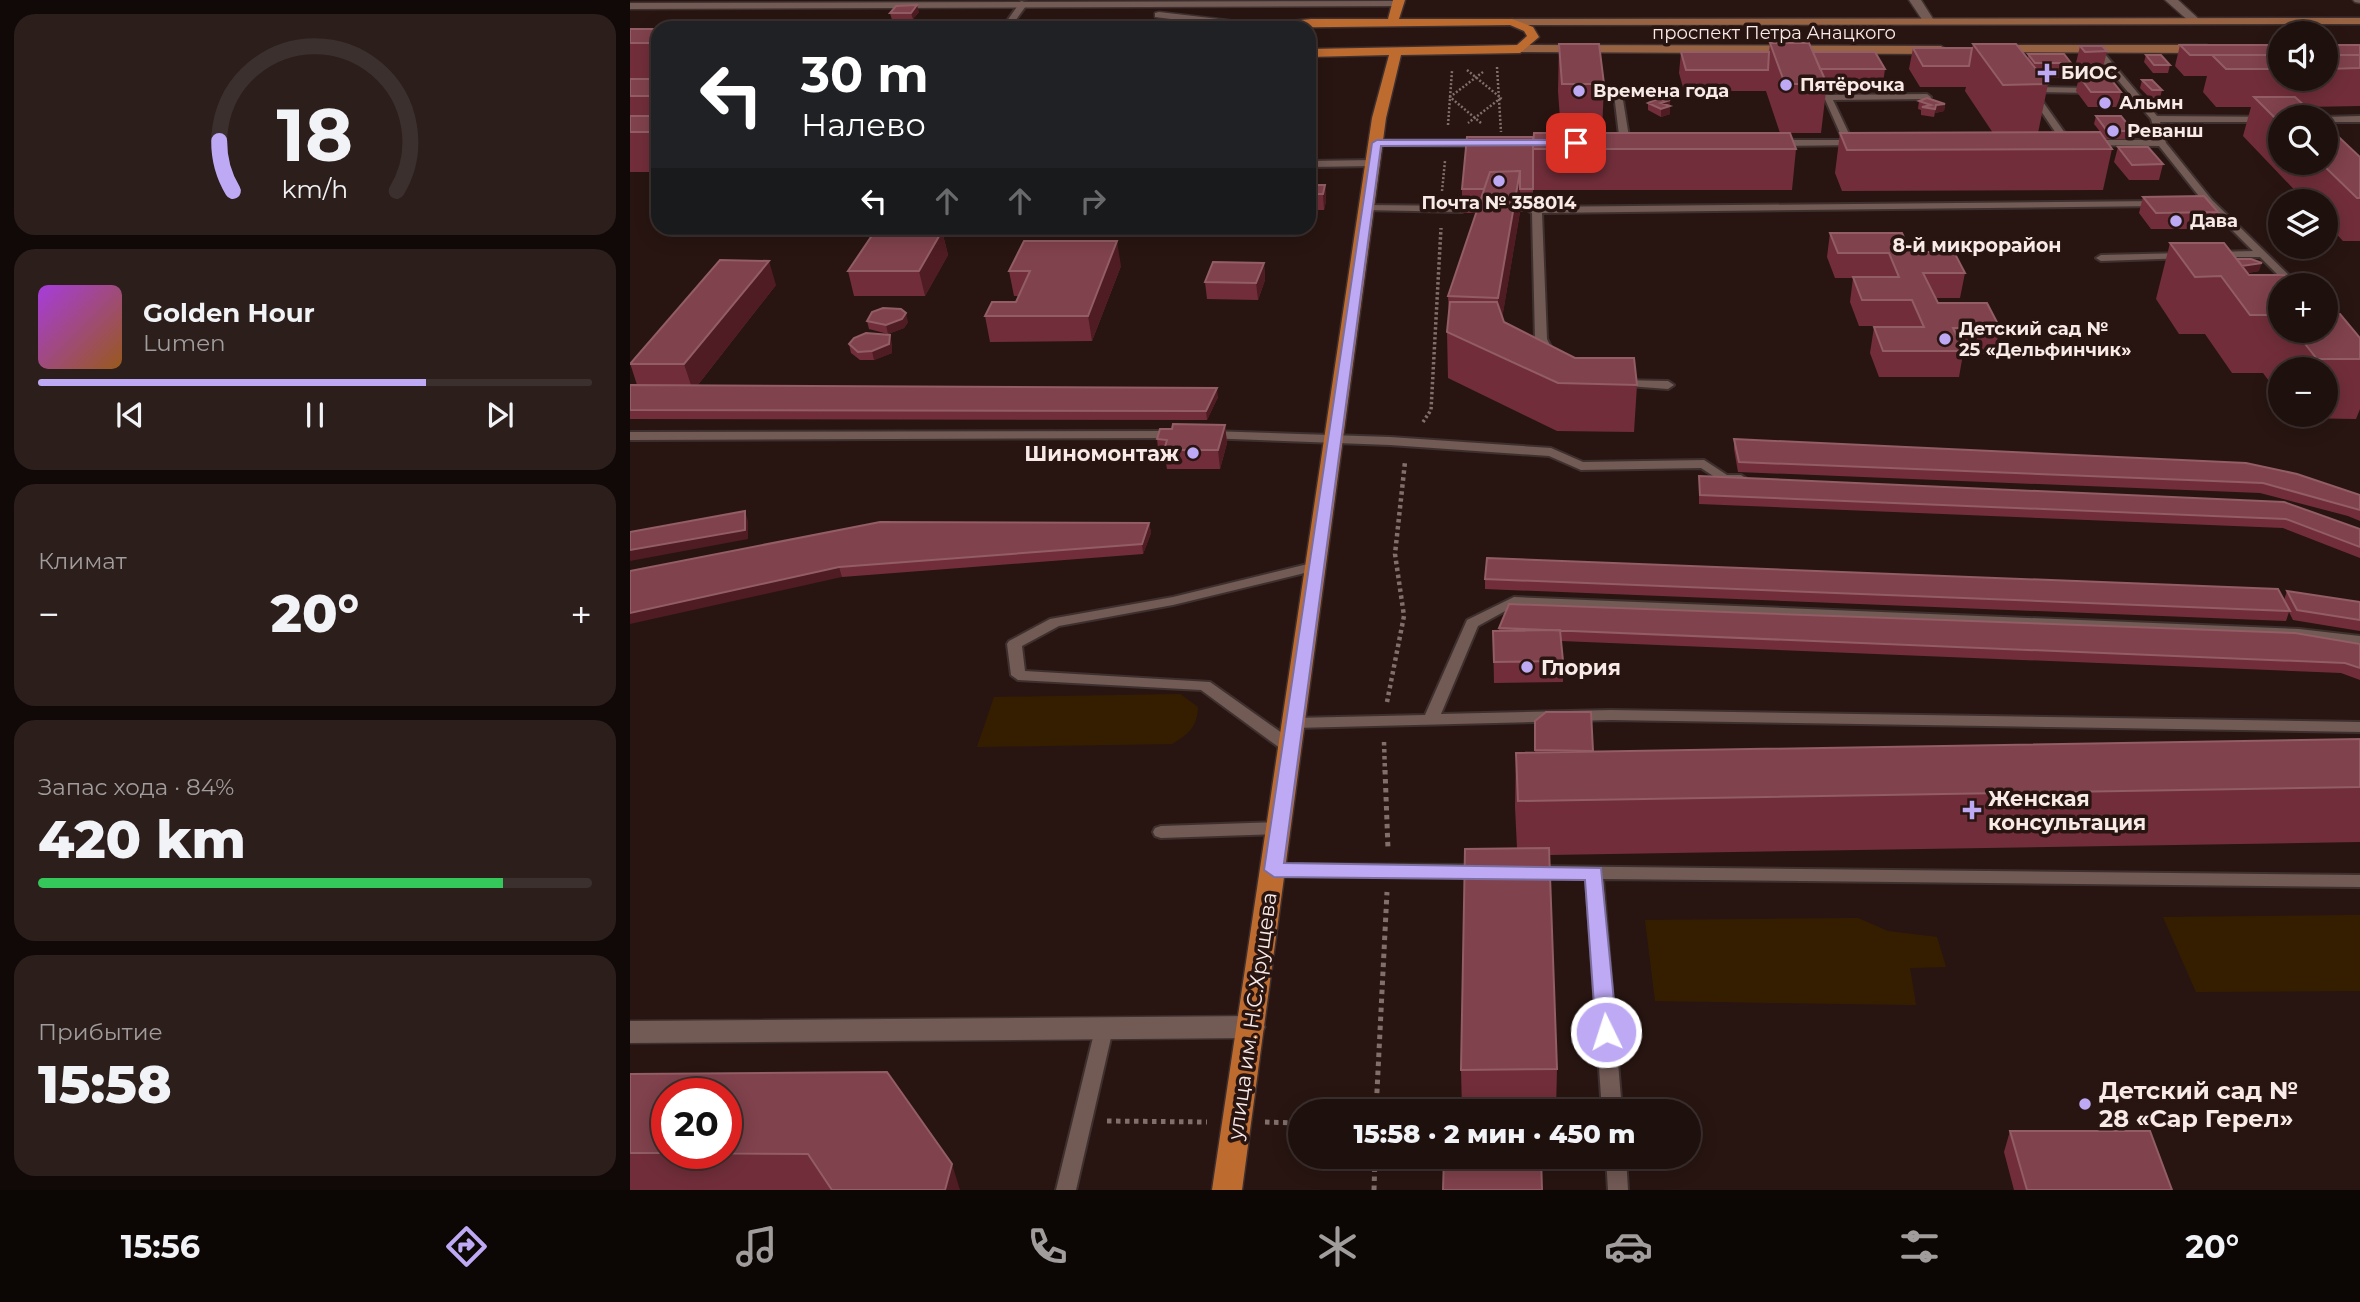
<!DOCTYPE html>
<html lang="ru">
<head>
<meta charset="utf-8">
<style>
	:root { --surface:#1e100d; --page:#2b1e1b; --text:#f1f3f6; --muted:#a19d9d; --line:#3c302e; --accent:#bea9f5 }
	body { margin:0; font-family:Montserrat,sans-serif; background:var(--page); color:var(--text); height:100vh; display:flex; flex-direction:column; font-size:26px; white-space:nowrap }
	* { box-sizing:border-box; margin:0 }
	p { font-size:23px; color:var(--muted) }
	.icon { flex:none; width:38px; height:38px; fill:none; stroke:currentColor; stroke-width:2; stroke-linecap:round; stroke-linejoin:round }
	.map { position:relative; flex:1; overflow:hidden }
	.sheet { display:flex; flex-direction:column; gap:14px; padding:14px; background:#100907; width:630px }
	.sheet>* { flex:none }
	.banner { position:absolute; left:21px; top:21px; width:665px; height:214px; border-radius:21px; box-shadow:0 4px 18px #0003,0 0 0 2px var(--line); background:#202124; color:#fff; overflow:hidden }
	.tools { position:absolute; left:1638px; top:21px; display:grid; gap:14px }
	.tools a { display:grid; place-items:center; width:70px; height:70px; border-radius:50%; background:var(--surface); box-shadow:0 4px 18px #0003,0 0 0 2px var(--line); font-size:35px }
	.speed { position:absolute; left:21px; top:1078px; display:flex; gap:14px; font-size:35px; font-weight:700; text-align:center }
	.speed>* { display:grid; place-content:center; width:91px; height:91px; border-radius:50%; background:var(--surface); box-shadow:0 4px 18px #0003,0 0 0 2px var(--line); line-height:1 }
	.speed .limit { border:10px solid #d22; background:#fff; color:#111 }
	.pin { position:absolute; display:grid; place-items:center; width:60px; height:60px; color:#fff; margin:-30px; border-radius:14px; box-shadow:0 4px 10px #0006 }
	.me { position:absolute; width:77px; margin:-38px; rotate:356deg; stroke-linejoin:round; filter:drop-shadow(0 0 5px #0008) }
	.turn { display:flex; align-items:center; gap:24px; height:147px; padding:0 35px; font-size:32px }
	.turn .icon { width:91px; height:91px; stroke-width:2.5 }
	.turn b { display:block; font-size:49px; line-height:60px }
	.lanes { display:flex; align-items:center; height:66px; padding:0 35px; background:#0003; justify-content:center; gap:35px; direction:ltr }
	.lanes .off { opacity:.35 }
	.big { font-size:52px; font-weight:800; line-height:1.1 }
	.sheet .card { flex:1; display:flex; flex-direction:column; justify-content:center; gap:10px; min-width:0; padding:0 24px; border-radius:21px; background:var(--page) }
	.sheet .dial { align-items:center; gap:0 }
	.dial svg { height:182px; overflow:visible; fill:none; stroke:var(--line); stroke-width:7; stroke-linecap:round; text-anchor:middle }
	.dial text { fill:var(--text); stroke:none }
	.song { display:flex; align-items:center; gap:21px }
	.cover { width:84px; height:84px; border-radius:10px; background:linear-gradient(135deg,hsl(280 70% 55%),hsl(30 70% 35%)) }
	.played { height:7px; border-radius:4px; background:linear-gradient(90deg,var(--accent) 70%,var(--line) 70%) }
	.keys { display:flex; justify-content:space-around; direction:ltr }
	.heat { display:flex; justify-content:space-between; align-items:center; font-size:38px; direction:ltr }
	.charge { height:10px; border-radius:5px; background:linear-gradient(90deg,#34c759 84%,var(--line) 0) }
	.trip { position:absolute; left:658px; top:1099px; width:413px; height:70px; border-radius:35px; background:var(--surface); box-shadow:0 4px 18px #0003,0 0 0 2px var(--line); font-weight:800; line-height:70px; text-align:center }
	.menu { display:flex; height:112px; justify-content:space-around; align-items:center; background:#0c0605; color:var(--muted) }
	.menu .icon { width:49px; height:49px }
	.menu .current { color:var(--accent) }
	.menu b { font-size:32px; color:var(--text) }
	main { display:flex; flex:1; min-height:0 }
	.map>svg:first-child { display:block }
</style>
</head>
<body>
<main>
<section class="sheet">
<div class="card dial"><svg viewBox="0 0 100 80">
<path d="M14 69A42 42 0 1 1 86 69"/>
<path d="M14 69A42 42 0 0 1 8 47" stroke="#bea9f5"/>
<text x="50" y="56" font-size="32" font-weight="700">18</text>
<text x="50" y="72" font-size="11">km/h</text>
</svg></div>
<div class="card">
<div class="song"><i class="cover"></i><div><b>Golden Hour</b><p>Lumen</p></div></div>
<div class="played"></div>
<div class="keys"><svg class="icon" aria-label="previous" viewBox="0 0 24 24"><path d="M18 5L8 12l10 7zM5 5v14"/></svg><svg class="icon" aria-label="pause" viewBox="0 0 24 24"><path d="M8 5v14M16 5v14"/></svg><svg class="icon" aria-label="next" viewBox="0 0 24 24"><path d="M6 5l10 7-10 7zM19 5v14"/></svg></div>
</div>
<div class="card"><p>Климат</p>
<div class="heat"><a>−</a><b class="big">20°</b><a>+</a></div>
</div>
<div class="card"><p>Запас хода · 84%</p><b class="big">420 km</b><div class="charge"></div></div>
<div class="card"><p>Прибытие</p><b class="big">15:58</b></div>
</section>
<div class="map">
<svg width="1730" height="1190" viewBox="0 0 1730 1190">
	<rect width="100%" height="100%" fill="#281511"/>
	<path fill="#351e00" d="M550,694l18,13c-1,20 -9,27 -26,37l-195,3 17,-50z
		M1730,915v76l-164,1 -33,-75z
		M1228,918l30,13 49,6 9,30 -36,1 6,37 -261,-4 -10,-81z"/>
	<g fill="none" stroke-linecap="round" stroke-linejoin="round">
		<defs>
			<path id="lane" d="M391,1l7,2 -18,25h-8z
				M1463,47h6l58,69 126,1h-3v5h-120l6,21 46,57 87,85h-11l-28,-28h-49l-1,-2 5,-3 38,-1 -46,-46h-18v-4l13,-1 -43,-54 -73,-1v-4l3,-1h68l-6,-21 -58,-68z
				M1397,87l70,1 1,2 -4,3 -58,-1 36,51 -2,2h-6l-38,-56z
				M988,91l4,3 8,49 -5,3 -5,-3 -6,-49z
				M1297,94l4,3 -1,2 -97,1 19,40 6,1v4l-81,1 -5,-3 5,-3h66l-19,-43 1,-2z
				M1730,116v6h-34v-5h-3z
				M747,140h107l5,3 -5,3 -110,-1v-4z
				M679,161l65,-1 5,3 -5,3 -65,1z
				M1528,201l3,1v4l-619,7 5,126 9,18 -2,2h-8l-11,-20 -3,-126 -5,-3 5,-3z
				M737,205l95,1 5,3 -5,3 -98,-2v-4z
				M1554,253l4,1v4l-87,3 -5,-3 5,-3z
				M989,380l49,1 6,4 -6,4 -53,-4 -2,-2z
				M545,431l4,1 2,3 -2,3 -549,2v-8z
				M579,431l181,6 161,11 32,14 121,-2 23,15h14l6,4 -6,4h-17l-23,-15 -120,2 -32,-14 -159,-11 -185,-7 -2,-3 2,-3z
				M686,562l5,1 2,3 -2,3 -148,36 -114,21 -37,20 3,25 185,11 86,61 2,4 -2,4h-12l-83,-61 -183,-10 -7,-5 -4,-31 2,-3 41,-22 123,-22z
				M884,597l785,32 61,7v10l-61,-9 -783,-32 -38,21 -37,88 170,-4 749,12v10l-749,-12 -317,8 -5,-1 -3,-4 3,-4 5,-1 131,-3 42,-95z
				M648,822l6,2 2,4 -2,4 -6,2 -117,4 -6,-2 -2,-4 2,-4 6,-2z
				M644,864l208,1 6,2 3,4 -3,4 -6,2 -208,-1 -6,-2 -3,-4 3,-4z
				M900,866l830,9v12l-757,-8 19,232h-20l-16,-232 -62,-3 -3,-4 3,-4z
				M474,1021l7,3 2,5 -37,161h-20l39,-161 2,-5z
				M976,1157h20l2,33h-20z"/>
			<path id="street" d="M1279,0h12l14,22 -2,2h-8z
				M1535,0h13l23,21 -10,2z
				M1723,0h7v3l-5,-1z
				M772,1l2,2 -6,3 -768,3v-6z
				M529,12l94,11 6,3 -18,2 -86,-11v-4z
				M621,1016l10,3 4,8 -4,8 -10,3 -621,5v-22z"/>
			<path id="secondary" d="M1730,18v6l-848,1 -6,-3 6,-3z
				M890,45l421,1 6,4 -6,4 -425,-2v-6z
				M1361,45h216l6,4 -6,4 -220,-1v-6z"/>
			<path id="primary" d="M763,0h12l-6,19h113l21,8 6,10 -19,16 -119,2 -15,63 -144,1072h-30l160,-1072 17,-63 -80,2v-8l208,-4 10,-9 -3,-5 -14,-6 -265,3 6,-3 60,-6h77z"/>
		</defs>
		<use href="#lane" stroke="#3e302f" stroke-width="4"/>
		<use href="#street" stroke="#3e302f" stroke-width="3"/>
		<use href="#secondary" stroke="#3e302f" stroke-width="3"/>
		<use href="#primary" stroke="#3e302f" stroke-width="3"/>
		<path stroke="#806f6b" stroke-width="2.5" stroke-dasharray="2 2" stroke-linecap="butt" d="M867,67l4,65
			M837,70l34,28 -33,25
			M851,123l-31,-26 33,-25
			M818,125l4,-54
			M812,191l3,-30"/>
		<path stroke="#806f6b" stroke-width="3.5" stroke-dasharray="2.5 2.5" stroke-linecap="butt" d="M793,422l8,-12 10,-182"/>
		<path stroke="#806f6b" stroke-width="4.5" stroke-dasharray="3.5 3.5" stroke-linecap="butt" d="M757,702l17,-86 -9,-62 10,-92
			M754,742l1,30"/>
		<path stroke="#806f6b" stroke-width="5" stroke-dasharray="4.5 4.5" stroke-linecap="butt" d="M755,770l3,79
			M746,1111l11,-219
			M477,1121l100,1
			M635,1122l35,1
			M744,1190l1,-33"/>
		<use href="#lane" fill="#725a55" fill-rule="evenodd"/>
		<use href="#street" fill="#725a55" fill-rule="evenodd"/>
		<use href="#secondary" fill="#986343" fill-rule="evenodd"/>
		<use href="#primary" fill="#be6b30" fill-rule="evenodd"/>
	</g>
	<path fill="#712e3a" d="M289,12l-6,7 -21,1 -2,-7z
		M0,29h28v143h-28z
		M1140,43l43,9 72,17 -3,21 -56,1 -5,42h-31l6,16 -4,41h-259l-1,22h-12l-18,106 2,4 71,36 62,27 -3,47 -77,-1 -109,-53 -1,-46 2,-16 -1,-20 28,-83h-14v-24l71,-52 28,-4 -3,-42 1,-47 45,40 -2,49h178l-14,-42h-82l-5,-18 2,-21h88z
		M1343,44l55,15v-5l43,9 -3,15h-26l6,6 -10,49 74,16 -9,41 -261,1 -7,-18 5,-40h153l-28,-42 1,-4h-46l-11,-18 4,-21h59z
		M1550,45h100v34h46v-34h34v61l-55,1 -25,10v46h46l34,-6v84h-17l-17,-18v-22h-21l-62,-65 8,-29h-35l-13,-15 4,-16h-23l-9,-10z
		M1450,46l27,5 -5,21h-22l-5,-5z
		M1516,55l24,10 -2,8h-15l-9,-11z
		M1449,76l42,16 -3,15h-30l-12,-16z
		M1512,80l20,10 -2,8h-10l-10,-10z
		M1040,100v14l-9,3 -13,-7v-7z
		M1289,101l26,3 -1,7 -9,2 -1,4 -13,-2v-5l-3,-1z
		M1466,116l37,15 -1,8h-26l-12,-15z
		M1488,147l45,17 -4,16h-30l-15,-18z
		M679,181h2l1,4h13l1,16 -2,9h-15z
		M1513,197l75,15 -5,17h-62l-12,-16z
		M312,231l6,24 -23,41h-71l-6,-25z
		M1200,233l81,19 54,21 -5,25h-25l3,5 62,25 -6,26h-31l-4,23h-80l-9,-24 4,-26h34v-1h-49l-9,-24 3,-24h-18l-8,-21z
		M1540,243l89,28 -11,2 1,2 31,10v46h46l34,7v71l-4,10 -59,-1 -3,-3h32v-46h-46v27l-17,-23h-31l-27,-39h-26l-23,-35z
		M634,263l1,17 -7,20 -51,-1 -2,-17z
		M491,266l-29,75 -102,1 -5,-26 31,-14 2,-6h-4l-5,-25z
		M146,285l-79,101 521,11 -11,23 -577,-1v-34h7l-7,-22z
		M237,321l41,1 -4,6 -16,6 -19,-5z
		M219,344h43v9l-18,7h-14l-9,-7z
		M595,425l2,18 -7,26h-53l-2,-11h-6l-2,-19 15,-10z
		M1104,439l512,24 114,32v26l-12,-5 -88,-23 -522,-21 -4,-23z
		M1069,476l585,26 76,27v29l-77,-30 -584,-24z
		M519,523l2,10 -8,21 -301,23 -212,-6z
		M855,579l799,21 3,-9 73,11v29l-67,-11 -4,-8 -3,9 -801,-32z
		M869,628l861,16v36l-19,-7 -780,-32 2,20v21l-69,1 -1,-52h6z
		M905,721l58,31 767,-13v103l-811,13 8,214 -1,42h-94l-1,-41 56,-222 -2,-41 1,-54 19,-1z
		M0,1074l330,116h-330z
		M1380,1131l162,59h-158l-10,-38z"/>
	<path fill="#4e1c22" d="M287,5l2,7 -6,7 -2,-6z
		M1040,100v14l-9,3v-14z
		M1315,104l-1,7 -9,2 -1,4 2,-12z
		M890,171v41l-22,131v-45z
		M695,185l1,16 -2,9 -1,-16z
		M312,231l6,24 -23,41 -6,-25z
		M487,241l4,25 -29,75 -4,-25z
		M139,261l7,24 -83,106 -9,-27z
		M634,263l1,17 -7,20 -2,-17z
		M1632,263l-3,8 -21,4 3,-9z
		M276,313l2,9 -4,6 -16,6 -2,-9z
		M260,335l2,9v9l-18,7 -2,-9z
		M587,388l1,9 -11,23 -1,-9z
		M595,425l2,18 -7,26 -2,-19z
		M115,511l3,10v18l-118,22v-11z
		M519,523l2,10 -8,21 -1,-10z
		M209,567l3,10 -212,47v-11z
		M322,1164l8,26h-15z"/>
	<path fill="#80424d" stroke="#925d65" stroke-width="2" d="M287,5l-6,8h-21l6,-7z
		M356,22l165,1 -2,4h65l-233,1z
		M0,29h28v14h-28z
		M1140,43h39l18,41h-42z
		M929,44h40l5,40h-42z
		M1343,44h43l32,40 -45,1z
		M1550,45h100v10h-90z
		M1696,45h34v10h-34z
		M1450,46h22l5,5 -22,1z
		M1283,48h59l-3,18h-46z
		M1051,52h88l-1,18h-82z
		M1183,52h62l10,17h-65z
		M1398,54h36l7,9h-36z
		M1516,55h15l9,10h-16z
		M1582,55h68v14h-54z
		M1696,55h34v13l-34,1z
		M1449,76l30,1 12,15h-30z
		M0,79h28v17h-28z
		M1512,80h10l10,10h-10z
		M1624,97h41l22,20h-37v6z
		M1297,98l18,6 -9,1 -1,4 -13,-2 9,-2 -12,-4z
		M1025,100h15l-9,3 9,3 -9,3 -13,-6z
		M0,116h28v16h-28z
		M1466,116h25l12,15h-26z
		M1696,125l34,32v41h-3l-36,-35h5z
		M1470,132l12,17 -265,1 -7,-17z
		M904,133h256l6,16h-263z
		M837,137h66v52h-13v-18l-30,1 -6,17h-22z
		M1488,147h30l15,17 -31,1z
		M890,171l-22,127 -50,-2 42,-124z
		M679,181h2v4h14l-2,9h-14z
		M1574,196l14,16 -62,1 -13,-16z
		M245,231h67l-23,40h-71z
		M1200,233h72l9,19h43l11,21h-42l15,30h49l13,25h-47l11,23h-81l-9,-24h50l-12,-27h-50l-9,-23h46l-10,-24h-51z
		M394,241h93l-29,75h-103l7,-14h24l14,-31h-21z
		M1540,243h54l25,32h35l8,10h-12v30h-30l-29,-39 -26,1z
		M1607,259h14l11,4 -20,3z
		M90,260l49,1 -85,103h-54z
		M583,262l51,1 -8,20 -51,-1z
		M820,302h47l7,20 71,36h59l3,27 -79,-2 -111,-51z
		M253,308l18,1 5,4 -4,6 -16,6 -19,-4 5,-9z
		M1696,314h14l20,24v21h-43l-22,-28h31z
		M236,333l24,2 -1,9 -17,7 -14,1 -9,-8 5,-6z
		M0,385l587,3 -11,23 -576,-1z
		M543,424l52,1 -7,25h-54l3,-10 -10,-1 3,-10h12z
		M1104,439l512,24 51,11 63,21v15l-97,-27 -524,-21z
		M1069,476l585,26 76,27v18l-74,-28 -586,-24z
		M115,511v19l-115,20v-18z
		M250,522l269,1 -7,21 -303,23 -209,46v-42z
		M857,558l791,31 12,22 -805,-32z
		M1657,591l73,11v18l-63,-10z
		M879,604l786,29 65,11v24l-15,-5 -846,-35z
		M930,630l3,31 -69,1 -1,-31z
		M916,712h45l2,39 -58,-1v-29z
		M1730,739v48l-842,14 -2,-48z
		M919,848l8,221 -96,1 4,-221z
		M257,1072l65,92 -7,26h-113l-24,-36 -130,-1h48v-59h-59v59h-37v-79z
		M1380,1131h140l22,59h-145z
		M814,1157h97l1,33h-99z"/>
	<path fill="#bea9f5" stroke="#7c6e9f" stroke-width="2" d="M946,140l5,3 -2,2 -198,1 -97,717 317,5 16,164 -3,6 -8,3 -7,-3 -3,-6 -11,-152 -311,-3 -10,-7 108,-727 5,-3z"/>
	<g fill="#bea9f5" stroke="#281511" stroke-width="2.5">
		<path d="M1413.5 62.5h7v7h7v7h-7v7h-7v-7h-7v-7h7z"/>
		<circle cx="1156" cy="85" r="7"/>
		<circle cx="949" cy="91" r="7"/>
		<circle cx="1475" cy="103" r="7"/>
		<circle cx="1483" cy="131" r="7"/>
		<circle cx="869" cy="181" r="7"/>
		<circle cx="1546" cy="221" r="7"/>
		<circle cx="1315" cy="339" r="7"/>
		<circle cx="563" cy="453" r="7"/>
		<circle cx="897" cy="667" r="7"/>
		<path d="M1338.5 799.5h7v7h7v7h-7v7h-7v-7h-7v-7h7z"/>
		<circle cx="1455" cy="1104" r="7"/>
	</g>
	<g text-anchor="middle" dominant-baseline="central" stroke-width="7" stroke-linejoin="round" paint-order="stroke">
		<g font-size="18" fill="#f8eae7" stroke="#281511">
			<text x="1144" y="33">проспект Петра Анацкого</text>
		</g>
		<g font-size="18" font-weight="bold" fill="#f8eae7" stroke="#281511" text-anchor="start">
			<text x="1431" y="73">БИОС</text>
			<text x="1170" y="85">Пятёрочка</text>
			<text x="963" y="91">Времена года</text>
			<text x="1489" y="103">Альмн</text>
			<text x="1497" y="131">Реванш</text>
			<text x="869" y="203" text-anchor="middle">Почта № 358014</text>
			<text x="1560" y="221">Дава</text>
			<text x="1329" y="329">Детский сад №<tspan x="1329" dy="21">25 «Дельфинчик»</tspan></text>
		</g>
		<g font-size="19" font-weight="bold" fill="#f8eae7" stroke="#281511">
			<text x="1347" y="245">8-й микрорайон</text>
		</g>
		<g font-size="21" font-weight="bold" fill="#f8eae7" stroke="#281511" text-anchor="start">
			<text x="549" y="453" text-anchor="end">Шиномонтаж</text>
			<text x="911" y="667">Глория</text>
			<text x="1358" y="798">Женская<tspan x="1358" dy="24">консультация</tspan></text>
		</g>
		<g font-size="21" fill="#f8eae7" stroke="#281511">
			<text transform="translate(622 1016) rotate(-82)">улица им. Н.С.Хрущева</text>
		</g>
		<g font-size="24" font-weight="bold" fill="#f8eae7" stroke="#281511" text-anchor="start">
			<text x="1469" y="1090">Детский сад №<tspan x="1469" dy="28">28 «Сар Герел»</tspan></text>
		</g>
	</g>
</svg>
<div class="tools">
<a><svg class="icon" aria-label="sound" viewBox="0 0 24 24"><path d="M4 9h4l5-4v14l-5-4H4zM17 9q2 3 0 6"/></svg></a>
<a><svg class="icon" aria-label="search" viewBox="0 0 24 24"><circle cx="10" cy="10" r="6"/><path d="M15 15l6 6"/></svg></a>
<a><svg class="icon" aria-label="layers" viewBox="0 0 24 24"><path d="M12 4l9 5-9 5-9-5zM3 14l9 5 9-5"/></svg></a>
<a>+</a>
<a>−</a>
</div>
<div class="speed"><div class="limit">20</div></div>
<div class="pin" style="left:946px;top:143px;background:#d93025"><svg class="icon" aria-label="arrive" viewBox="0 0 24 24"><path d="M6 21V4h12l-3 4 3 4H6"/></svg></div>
<svg class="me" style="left:976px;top:1032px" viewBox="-20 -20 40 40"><circle r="17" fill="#bea9f5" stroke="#fff" stroke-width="3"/><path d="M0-11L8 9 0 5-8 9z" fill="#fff"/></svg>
<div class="trip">15:58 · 2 мин · 450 m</div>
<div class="banner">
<div class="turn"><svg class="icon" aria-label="left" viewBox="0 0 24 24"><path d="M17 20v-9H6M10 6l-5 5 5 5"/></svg><div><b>30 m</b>Налево</div></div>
<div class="lanes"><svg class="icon" aria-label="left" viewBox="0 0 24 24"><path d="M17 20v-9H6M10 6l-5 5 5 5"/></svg><svg class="icon off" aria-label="ahead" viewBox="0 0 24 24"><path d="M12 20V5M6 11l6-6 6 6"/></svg><svg class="icon off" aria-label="ahead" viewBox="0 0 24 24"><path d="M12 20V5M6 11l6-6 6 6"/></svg><svg class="icon off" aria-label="right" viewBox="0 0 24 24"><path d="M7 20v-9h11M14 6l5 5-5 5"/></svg></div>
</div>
</div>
</main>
<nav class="menu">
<b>15:56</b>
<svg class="icon current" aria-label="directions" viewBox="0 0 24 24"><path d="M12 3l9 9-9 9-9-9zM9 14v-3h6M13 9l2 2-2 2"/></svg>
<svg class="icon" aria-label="music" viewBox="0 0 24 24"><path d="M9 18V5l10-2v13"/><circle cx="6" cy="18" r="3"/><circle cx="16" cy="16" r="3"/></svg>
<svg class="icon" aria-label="phone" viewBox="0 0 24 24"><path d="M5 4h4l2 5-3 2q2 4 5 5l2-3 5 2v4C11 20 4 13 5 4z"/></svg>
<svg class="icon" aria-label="climate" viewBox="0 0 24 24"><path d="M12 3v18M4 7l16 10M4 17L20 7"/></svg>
<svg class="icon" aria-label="car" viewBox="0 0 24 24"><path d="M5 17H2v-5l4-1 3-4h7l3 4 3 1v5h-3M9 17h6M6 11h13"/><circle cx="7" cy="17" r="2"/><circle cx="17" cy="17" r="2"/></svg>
<svg class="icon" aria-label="filters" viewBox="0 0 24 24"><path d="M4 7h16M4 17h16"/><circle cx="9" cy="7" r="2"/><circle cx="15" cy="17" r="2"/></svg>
<b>20°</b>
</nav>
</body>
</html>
